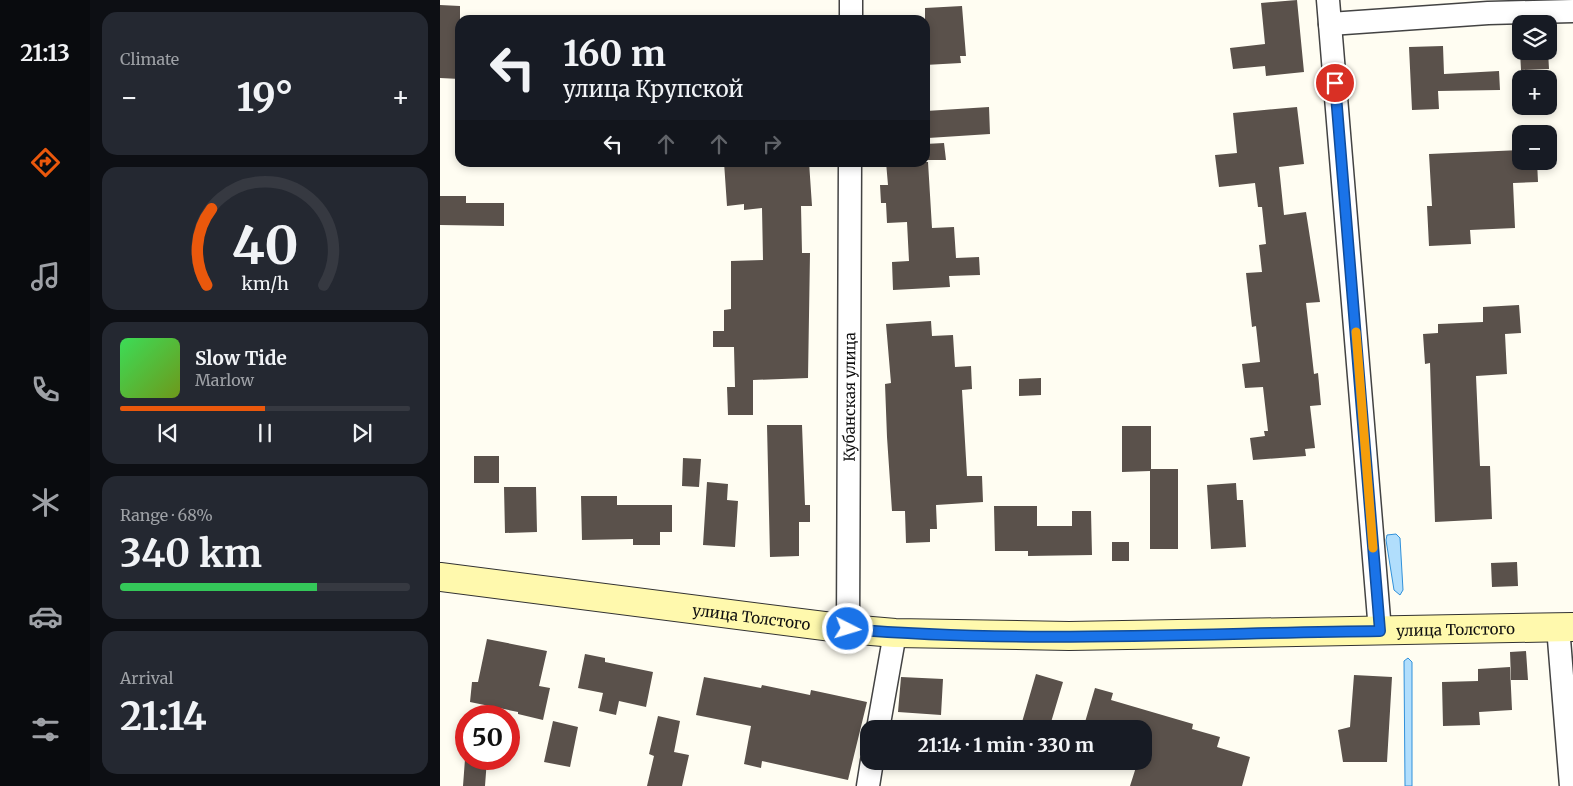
<!DOCTYPE html>
<html lang="en">
<head>
<meta charset="utf-8">
<style>
	:root { --surface:#171b24; --page:#242831; --text:#f1f3f6; --muted:#9ea1a6; --line:#363941; --accent:#ea580c }
	body { margin:0; font-family:Merriweather,serif; background:var(--page); color:var(--text); height:100vh; display:flex; flex-direction:column; font-size:19px; white-space:nowrap }
	* { box-sizing:border-box; margin:0 }
	p { font-size:16px; color:var(--muted) }
	.icon { flex:none; width:28px; height:28px; fill:none; stroke:currentColor; stroke-width:2; stroke-linecap:round; stroke-linejoin:round }
	.map { position:relative; flex:1; overflow:hidden }
	.panel { display:flex; flex-direction:column; gap:12px; padding:12px; background:#0d0f14; width:350px }
	.panel>* { flex:none }
	.guide { position:absolute; left:15px; top:15px; width:475px; height:152px; border-radius:15px; box-shadow:0 2px 8px #0003; background:#171b24; color:var(--text); overflow:hidden }
	.tools { position:absolute; left:1072px; top:15px; display:grid; gap:10px }
	.tools a { display:grid; place-items:center; width:45px; height:45px; border-radius:10px; background:var(--surface); box-shadow:0 2px 8px #0003; font-size:25px }
	.speed { position:absolute; left:15px; top:705px; display:flex; gap:10px; font-size:25px; font-weight:700; text-align:center }
	.speed>* { display:grid; place-content:center; width:65px; height:65px; border-radius:50%; background:var(--surface); box-shadow:0 2px 8px #0003; line-height:1 }
	.speed .limit { border:8px solid #d22; background:#fff; color:#111 }
	.pin { position:absolute; display:grid; place-items:center; width:42px; height:42px; color:#fff; margin:-21px; border:2px solid #fff; border-radius:50%; box-shadow:0 1px 5px #0007 }
	.me { position:absolute; width:55px; margin:-28px; rotate:95deg; stroke-linejoin:round; filter:drop-shadow(0 0 4px #0008) }
	.turn { display:flex; align-items:center; gap:18px; height:105px; padding:0 25px; font-size:22px }
	.turn .icon { width:65px; height:65px; stroke-width:2.5 }
	.turn b { display:block; font-size:35px; line-height:42px }
	.lanes { display:flex; align-items:center; height:48px; padding:0 25px; background:#0003; justify-content:center; gap:25px; direction:ltr }
	.lanes .off { opacity:.35 }
	.big { font-size:38px; font-weight:700; line-height:1.1 }
	.panel .widget { flex:1; display:flex; flex-direction:column; justify-content:center; gap:8px; min-width:0; padding:0 18px; border-radius:15px; background:var(--page) }
	.panel .dial { align-items:center; gap:0 }
	.dial svg { height:130px; overflow:visible; fill:none; stroke:var(--line); stroke-width:7; stroke-linecap:round; text-anchor:middle }
	.dial text { fill:var(--text); stroke:none }
	.song { display:flex; align-items:center; gap:15px }
	.cover { width:60px; height:60px; border-radius:8px; background:linear-gradient(135deg,hsl(130 70% 55%),hsl(80 70% 35%)) }
	.played { height:5px; border-radius:2px; background:linear-gradient(90deg,var(--accent) 50%,var(--line) 50%) }
	.keys { display:flex; justify-content:space-around; direction:ltr }
	.heat { display:flex; justify-content:space-between; align-items:center; font-size:28px; direction:ltr }
	.charge { height:8px; border-radius:4px; background:linear-gradient(90deg,#34c759 68%,var(--line) 0) }
	.trip { position:absolute; left:420px; top:720px; width:292px; height:50px; border-radius:15px; background:var(--surface); box-shadow:0 2px 8px #0003; font-weight:700; line-height:50px; text-align:center }
	main { display:flex; flex:1; min-height:0 }
	.dock { display:flex; flex-direction:column; width:90px; justify-content:space-around; align-items:center; background:#090b0e; color:var(--muted) }
	.dock .icon { width:35px; height:35px }
	.dock .selected { color:var(--accent) }
	.dock b { font-size:22px; color:var(--text) }
	.map>svg:first-child { display:block }
</style>
</head>
<body>
<main>
<nav class="dock">
<b>21:13</b>
<svg class="icon selected" aria-label="directions" viewBox="0 0 24 24"><path d="M12 3l9 9-9 9-9-9zM9 14v-3h6M13 9l2 2-2 2"/></svg>
<svg class="icon" aria-label="music" viewBox="0 0 24 24"><path d="M9 18V5l10-2v13"/><circle cx="6" cy="18" r="3"/><circle cx="16" cy="16" r="3"/></svg>
<svg class="icon" aria-label="phone" viewBox="0 0 24 24"><path d="M5 4h4l2 5-3 2q2 4 5 5l2-3 5 2v4C11 20 4 13 5 4z"/></svg>
<svg class="icon" aria-label="climate" viewBox="0 0 24 24"><path d="M12 3v18M4 7l16 10M4 17L20 7"/></svg>
<svg class="icon" aria-label="car" viewBox="0 0 24 24"><path d="M5 17H2v-5l4-1 3-4h7l3 4 3 1v5h-3M9 17h6M6 11h13"/><circle cx="7" cy="17" r="2"/><circle cx="17" cy="17" r="2"/></svg>
<svg class="icon" aria-label="filters" viewBox="0 0 24 24"><path d="M4 7h16M4 17h16"/><circle cx="9" cy="7" r="2"/><circle cx="15" cy="17" r="2"/></svg>
</nav>
<section class="panel">
<div class="widget"><p>Climate</p>
<div class="heat"><a>−</a><b class="big">19°</b><a>+</a></div>
</div>
<div class="widget dial"><svg viewBox="0 0 100 80">
<path d="M14 69A42 42 0 1 1 86 69"/>
<path d="M14 69A42 42 0 0 1 17 22" stroke="#ea580c"/>
<text x="50" y="56" font-size="32" font-weight="700">40</text>
<text x="50" y="72" font-size="11">km/h</text>
</svg></div>
<div class="widget">
<div class="song"><i class="cover"></i><div><b>Slow Tide</b><p>Marlow</p></div></div>
<div class="played"></div>
<div class="keys"><svg class="icon" aria-label="previous" viewBox="0 0 24 24"><path d="M18 5L8 12l10 7zM5 5v14"/></svg><svg class="icon" aria-label="pause" viewBox="0 0 24 24"><path d="M8 5v14M16 5v14"/></svg><svg class="icon" aria-label="next" viewBox="0 0 24 24"><path d="M6 5l10 7-10 7zM19 5v14"/></svg></div>
</div>
<div class="widget"><p>Range · 68%</p><b class="big">340 km</b><div class="charge"></div></div>
<div class="widget"><p>Arrival</p><b class="big">21:14</b></div>
</section>
<div class="map">
<svg width="1133" height="786" viewBox="0 0 1133 786">
	<rect width="100%" height="100%" fill="#fffdf2"/>
	<path fill="#b1defc" stroke="#3191da" d="M956,534l4,4 3,52 -3,5 -6,-5 -8,-50 1,-5z
		M968,658l4,4v124h-7l-1,-125z"/>
	<path fill="#5a514b" d="M857,0l7,72 -38,4 -1,-10 -32,3 -3,-21 35,-4 -4,-41z
		M0,5l20,1v73l-20,-1z
		M522,6l4,50h-6l1,7 -36,2v-57z
		M1003,46l1,28 55,-3 1,19 -62,1 1,18 -27,1 -3,-63z
		M1080,51h28l1,18 -28,1z
		M549,107l1,27 -62,4 -2,-27z
		M857,107l7,57 -25,3 5,48 22,-3 14,90 -14,1 8,71 4,-1 3,32 -11,1 5,42 -10,1 1,7 -53,4 -3,-22 15,-2 -1,-5h4l-5,-44 -18,1 -3,-24 18,-2 -4,-36 -4,1 -6,-54 16,-1 -3,-27 7,-1 -4,-37h-4l-3,-24 -36,4 -4,-32 22,-2 -4,-40z
		M504,143l2,17h-21v-16z
		M1081,150v11h16l1,21 -25,1 2,45 -45,2 1,14 -42,2 -2,-40h5l-3,-52z
		M284,162h85l3,44h-11l1,47h8l-2,125 -55,2v35h-25l-1,-28h8l-1,-40h-21v-16h11v-21l7,-1v-48l32,-1 -1,-52 -18,2v-6l-17,2z
		M446,162h42l4,66 22,-1 2,31 23,-1 1,18 -31,1 1,11 -57,3 -1,-28 17,-1 -2,-39 -20,1 -1,-20h-5l-1,-18h8z
		M0,196h26v7h38v23l-64,-1z
		M1079,305l2,28 -16,1 2,40 -31,2 4,90h10l2,53 -57,3 -5,-159 -5,1 -2,-30 15,-1v-9l45,-2v-15z
		M491,321l1,15 21,-1 2,32 16,-1 1,23 -10,1 5,86h15l1,26 -47,3 1,24h-7v13l-24,1 -1,-32h-13l-5,-74 -2,-53 6,-1 -5,-59z
		M601,378v17l-22,1v-17z
		M327,425h35l3,80h5v17h-11v34l-29,1z
		M682,426h29v43h27v80h-28v-78l-28,1z
		M34,456h25v27h-25z
		M243,458l18,1 -2,28 -17,-1z
		M267,482l21,2 -1,16 11,1 -3,46 -32,-2z
		M796,483l1,17h6l3,47 -35,2 -4,-64z
		M64,487h32l1,45 -32,1z
		M141,496h36v9h55v27h-12v13h-27v-6l-51,1z
		M554,506h43v20h35v-15h19l1,44 -64,1v-5h-33z
		M672,542h17v19h-17z
		M1077,562l1,24 -26,1 -1,-24z
		M47,639l60,12 -8,35 11,2 -7,32 -25,-6v-2l-48,-10 2,-20h6z
		M1086,651l2,29h-17l-1,-28z
		M145,654l20,4v4l48,10 -7,35 -27,-6 -3,14 -17,-4 4,-18 -25,-5z
		M1070,667l2,43 -33,2 1,13 -37,1 -1,-44 36,-1v-12z
		M596,674l27,8 -14,47h-29z
		M914,675l38,2 -5,85h-44l-5,-32 12,-3z
		M264,677l57,11 1,-3 48,10 1,-5 56,12 -19,78 -86,-19 -1,7 -17,-4 7,-38 -55,-11z
		M461,677l42,2 -2,36 -43,-3z
		M655,688l18,5 -2,7 82,24 -1,5 28,8 -3,10 33,10 -8,29h-112l7,-22 7,2v-27l3,-10h-64z
		M218,716l22,5 -6,31 15,3 -7,31h-35l7,-30 -5,-2z
		M113,721l25,6 -8,40 -26,-5z
		M25,759h22l-2,27h-22z"/>
	<g fill="none" stroke-linecap="round" stroke-linejoin="round">
		<defs>
			<g id="street">
				<path d="M888,0l52,631"/>
				<path d="M411,20v-20"/>
				<path d="M890,24l158,-11 85,-2"/>
				<path d="M1118,627l13,159"/>
				<path id="s1" d="M408,629l2,-467"/>
				<path d="M438,729l17,-96"/>
				<path d="M428,786l4,-25"/>
			</g>
			<g id="secondary">
				<path id="s2" d="M0,577l408,52 47,4 174,3 504,-9"/>
			</g>
		</defs>
		<use href="#street" stroke="#434343" stroke-width="25"/>
		<use href="#secondary" stroke="#323232" stroke-width="30"/>
		<use href="#street" stroke="#fff" stroke-width="22"/>
		<use href="#secondary" stroke="#fff9ad" stroke-width="28"/>
	</g>
	<g fill="none" stroke-linecap="round" stroke-linejoin="round">
		<defs>
			<path id="route" d="M408,629c177,15 355,4 532,2l-45,-548"/>
		</defs>
		<use href="#route" stroke="#114b97" stroke-width="12"/>
		<use href="#route" stroke="#1a73e8" stroke-width="9"/>
		<path stroke="#f59e0b" stroke-width="9" d="M916,332l17,216"/>
	</g>
	<g text-anchor="middle" dominant-baseline="central" stroke-width="5" stroke-linejoin="round" paint-order="stroke">
		<g font-size="15" fill="#101010" stroke="#fff">
			<text stroke="none"><textPath href="#s1" startOffset="232">Кубанская улица</textPath></text>
			<text stroke="none"><textPath href="#s2" startOffset="314">улица Толстого</textPath></text>
			<text stroke="none"><textPath href="#s2" startOffset="1019">улица Толстого</textPath></text>
		</g>
	</g>
</svg>
<div class="tools">
<a><svg class="icon" aria-label="layers" viewBox="0 0 24 24"><path d="M12 4l9 5-9 5-9-5zM3 14l9 5 9-5"/></svg></a>
<a>+</a>
<a>−</a>
</div>
<div class="speed"><div class="limit">50</div></div>
<div class="pin" style="left:895px;top:83px;background:#d93025"><svg class="icon" aria-label="arrive" viewBox="0 0 24 24"><path d="M6 21V4h12l-3 4 3 4H6"/></svg></div>
<svg class="me" style="left:408px;top:629px" viewBox="-20 -20 40 40"><circle r="17" fill="#1a73e8" stroke="#fff" stroke-width="3"/><path d="M0-11L8 9 0 5-8 9z" fill="#fff"/></svg>
<div class="trip">21:14 · 1 min · 330 m</div>
<div class="guide">
<div class="turn"><svg class="icon" aria-label="left" viewBox="0 0 24 24"><path d="M17 20v-9H6M10 6l-5 5 5 5"/></svg><div><b>160 m</b>улица Крупской</div></div>
<div class="lanes"><svg class="icon" aria-label="left" viewBox="0 0 24 24"><path d="M17 20v-9H6M10 6l-5 5 5 5"/></svg><svg class="icon off" aria-label="ahead" viewBox="0 0 24 24"><path d="M12 20V5M6 11l6-6 6 6"/></svg><svg class="icon off" aria-label="ahead" viewBox="0 0 24 24"><path d="M12 20V5M6 11l6-6 6 6"/></svg><svg class="icon off" aria-label="right" viewBox="0 0 24 24"><path d="M7 20v-9h11M14 6l5 5-5 5"/></svg></div>
</div>
</div>
</main>
</body>
</html>
